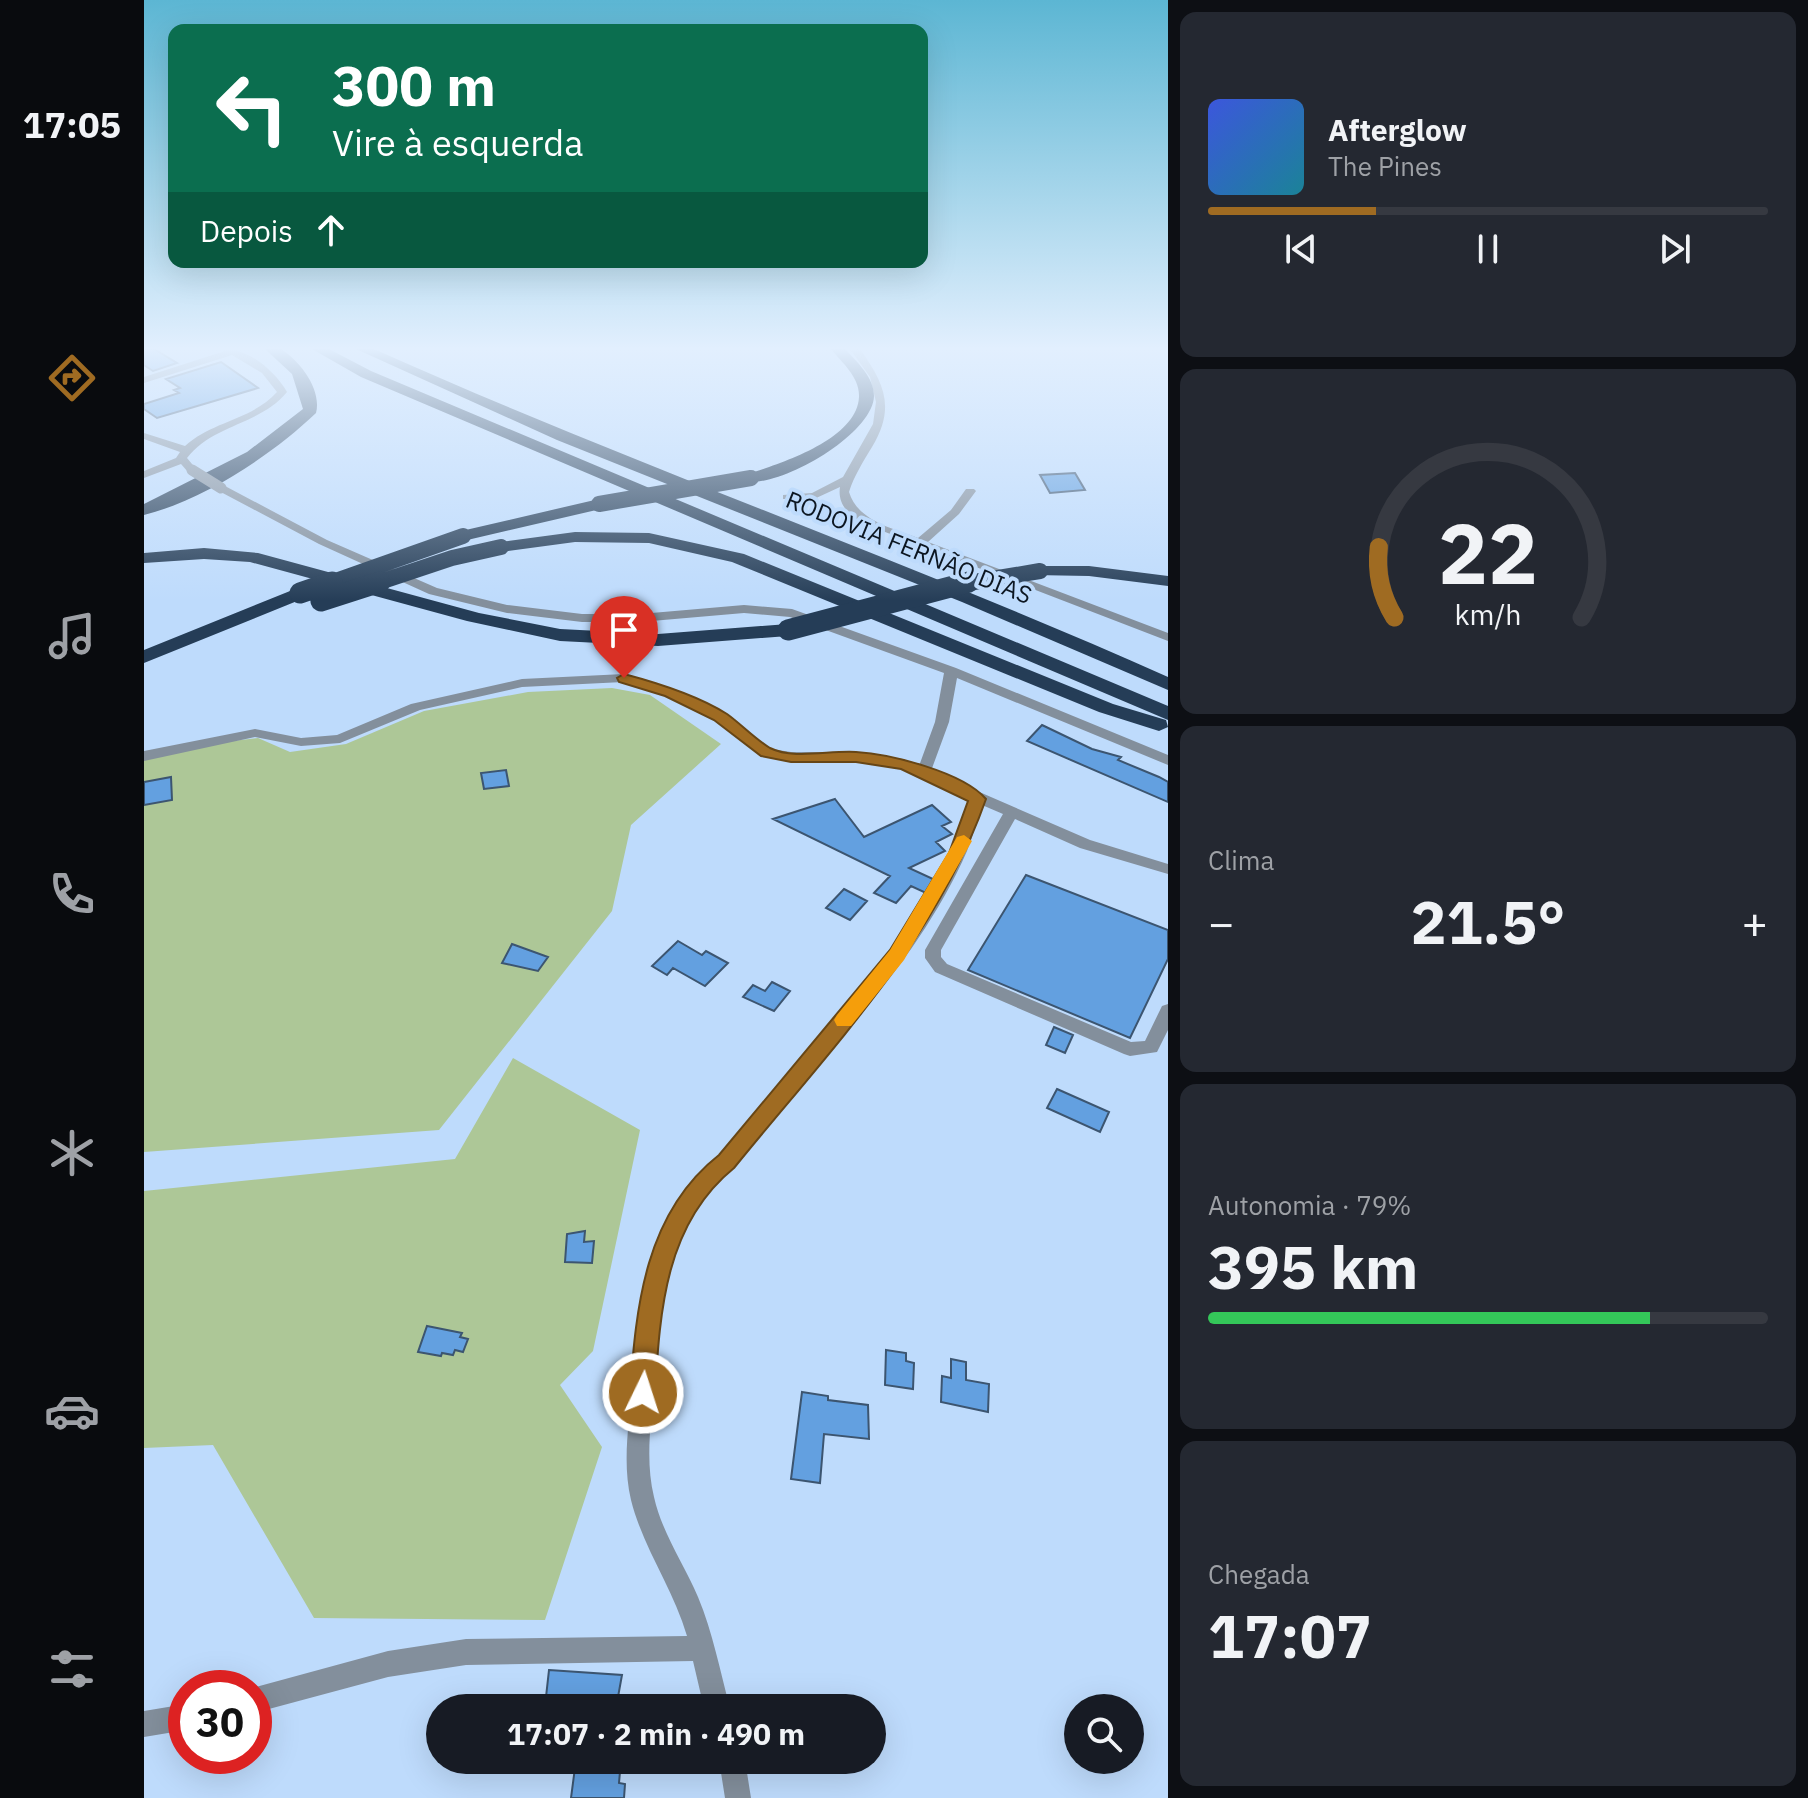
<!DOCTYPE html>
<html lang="pt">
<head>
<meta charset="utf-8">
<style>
	:root { --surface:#171b24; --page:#242831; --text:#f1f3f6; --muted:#9ea1a6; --line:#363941; --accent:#9f6b22 }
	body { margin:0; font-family:"IBM Plex Sans",sans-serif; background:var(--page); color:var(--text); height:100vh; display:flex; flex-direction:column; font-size:30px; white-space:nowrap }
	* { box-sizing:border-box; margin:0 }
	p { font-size:26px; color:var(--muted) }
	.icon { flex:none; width:44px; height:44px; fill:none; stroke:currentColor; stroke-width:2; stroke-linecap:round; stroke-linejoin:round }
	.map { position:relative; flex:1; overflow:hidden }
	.panel { display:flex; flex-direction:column; gap:12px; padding:12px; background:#0d0f14; width:640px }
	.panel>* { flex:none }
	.banner { position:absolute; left:24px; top:24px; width:760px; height:244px; border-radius:16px; box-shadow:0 8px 32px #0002; background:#0b6e4f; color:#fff; overflow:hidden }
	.tools { position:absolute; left:920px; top:1694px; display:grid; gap:16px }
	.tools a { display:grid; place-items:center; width:80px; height:80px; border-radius:50%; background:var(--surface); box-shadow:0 8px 32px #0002; font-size:40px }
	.speed { position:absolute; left:24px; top:1670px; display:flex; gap:16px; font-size:40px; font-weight:700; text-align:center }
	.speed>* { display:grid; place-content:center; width:104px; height:104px; border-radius:50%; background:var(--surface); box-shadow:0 8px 32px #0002; line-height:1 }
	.speed .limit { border:12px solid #d22; background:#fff; color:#111 }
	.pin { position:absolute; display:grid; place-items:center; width:68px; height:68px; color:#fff; margin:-82px -34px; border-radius:50% 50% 50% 0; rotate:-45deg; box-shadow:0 0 8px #0007 }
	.pin .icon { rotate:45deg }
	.me { position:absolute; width:88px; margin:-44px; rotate:4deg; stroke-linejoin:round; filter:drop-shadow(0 0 6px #0008) }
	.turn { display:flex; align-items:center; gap:28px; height:168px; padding:0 32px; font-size:36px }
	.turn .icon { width:104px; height:104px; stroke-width:2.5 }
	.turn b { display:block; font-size:56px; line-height:68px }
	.then { display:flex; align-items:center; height:76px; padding:0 32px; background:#0003; gap:16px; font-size:30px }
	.big { font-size:60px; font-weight:700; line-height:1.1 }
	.panel .widget { flex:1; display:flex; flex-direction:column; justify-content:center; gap:12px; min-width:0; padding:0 28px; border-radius:16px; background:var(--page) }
	.panel .dial { align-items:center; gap:0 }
	.dial svg { height:208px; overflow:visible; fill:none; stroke:var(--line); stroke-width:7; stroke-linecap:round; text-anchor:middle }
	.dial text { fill:var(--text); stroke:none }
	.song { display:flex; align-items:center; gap:24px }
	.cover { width:96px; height:96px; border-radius:12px; background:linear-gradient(135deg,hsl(230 70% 55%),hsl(190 70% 35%)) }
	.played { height:8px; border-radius:4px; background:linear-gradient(90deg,var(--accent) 30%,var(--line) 30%) }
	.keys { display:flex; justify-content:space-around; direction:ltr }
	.heat { display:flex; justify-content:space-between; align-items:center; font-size:44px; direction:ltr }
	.charge { height:12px; border-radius:6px; background:linear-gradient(90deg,#34c759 79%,var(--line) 0) }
	.trip { position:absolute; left:282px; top:1694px; width:460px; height:80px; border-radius:40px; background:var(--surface); box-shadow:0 8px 32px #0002; font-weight:700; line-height:80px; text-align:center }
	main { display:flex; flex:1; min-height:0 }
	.tab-bar { display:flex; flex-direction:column; width:144px; justify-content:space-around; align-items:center; background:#090b0e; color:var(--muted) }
	.tab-bar .icon { width:56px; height:56px }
	.tab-bar .active { color:var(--accent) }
	.tab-bar b { font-size:36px; color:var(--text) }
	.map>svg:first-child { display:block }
</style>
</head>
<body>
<main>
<nav class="tab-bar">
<b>17:05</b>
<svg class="icon active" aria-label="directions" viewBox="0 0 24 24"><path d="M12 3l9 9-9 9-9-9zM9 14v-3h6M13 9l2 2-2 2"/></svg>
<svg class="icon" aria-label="music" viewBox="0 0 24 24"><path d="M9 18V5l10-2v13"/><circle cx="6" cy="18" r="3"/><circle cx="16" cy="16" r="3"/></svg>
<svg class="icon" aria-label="phone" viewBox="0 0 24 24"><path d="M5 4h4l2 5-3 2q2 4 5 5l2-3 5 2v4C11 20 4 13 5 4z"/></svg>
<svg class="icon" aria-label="climate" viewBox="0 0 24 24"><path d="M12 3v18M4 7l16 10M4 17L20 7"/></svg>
<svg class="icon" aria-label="car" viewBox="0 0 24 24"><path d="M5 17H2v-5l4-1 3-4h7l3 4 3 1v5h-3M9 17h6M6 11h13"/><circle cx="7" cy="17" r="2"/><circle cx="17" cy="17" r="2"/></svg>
<svg class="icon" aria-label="filters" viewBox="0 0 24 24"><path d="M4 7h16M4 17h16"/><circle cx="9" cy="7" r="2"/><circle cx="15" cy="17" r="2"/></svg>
</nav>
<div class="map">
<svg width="1024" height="1798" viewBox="0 0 1024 1798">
	<rect width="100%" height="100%" fill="#bedbfc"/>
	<path fill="#adc797" d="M468,688l38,7 71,49 -90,81 -19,86 -173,219 -295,22v-393l53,-14 61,-7 32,14 56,-8 78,-33 104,-19z
		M369,1058l127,72 -47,221 -33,34 42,62 -57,173 -231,-2 -101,-173 -69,3v-257l311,-32z"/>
	<path fill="#63a0e0" stroke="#3c5570" stroke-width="2" d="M0,349h10l23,14 -24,8 -9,-6z
		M77,362l37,26 -101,30 -13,-9v-5l35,-11 -5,-3 6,-2 -14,-9z
		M931,473l10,17 -35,3 -10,-18z
		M898,725l50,24 29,8 -3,3 41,17 9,5v20l-141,-61z
		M362,770l3,16 -25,3 -3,-16z
		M27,777l1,23 -28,5v-23z
		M691,799l29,38 68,-32 19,17 -9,4 10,8 -16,8 9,9 -36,17 24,11 -7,14 -15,-7 -15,17 -22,-10 16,-17 -117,-57z
		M882,875l142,55v29l-38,79 -162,-68z
		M700,889l23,12 -17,19 -24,-12z
		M534,941l24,14 4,-4 22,12 -23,23 -32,-18 -6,7 -15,-9z
		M368,944l36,13 -10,14 -36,-8z
		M628,982l18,9 -16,20 -31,-14 10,-12 12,6z
		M910,1027l19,8 -8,18 -19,-8z
		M913,1089l52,23 -9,20 -53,-24z
		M441,1231l-1,11 10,-1 -2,22 -27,-1 2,-28z
		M283,1326l35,7 -2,4 8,2 -5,13 -8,-2 -2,5 -11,-2 -1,3 -23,-4z
		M742,1350l20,3v8l8,2 -1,26 -28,-4z
		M807,1359l15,3v18l23,4 -1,28 -47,-10 1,-26 9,2z
		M658,1392l26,4v4l40,5 1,34 -45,-5 -4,49 -29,-4z
		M405,1670l73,5 -6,33 -71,-2z
		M432,1760h45l-2,23 6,1 -1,14h-53z"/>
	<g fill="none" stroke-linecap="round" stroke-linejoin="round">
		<path fill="#838f9c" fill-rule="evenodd" d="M79,349c25,-1 52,22 64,43 -27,33 -74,32 -100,66l10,12 -1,2h-8l-7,-8 -37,14v-7l32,-13 4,-6 -36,-13v-6l41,13c27,-25 67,-26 92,-54l-15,-19 -30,-18 -88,28v-6l81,-26z
			M706,349h10c24,34 36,58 12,98 -9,15 -18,29 -23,45 9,29 43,36 69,46l33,-28 15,-21h8l2,2 -17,23 -31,28 240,91v8l-301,-116c-16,-8 -30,-19 -27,-38l-26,12h-31v-4l29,-2 31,-16 30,-53 3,-22 -6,-25z
			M73,486h8l102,54 110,48 70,17 75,9h58l104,-9 48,4 164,59 212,87v10l-211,-87 -8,44 -18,49 159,69 78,24v10l-88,-26 -65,-29 -74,131v7l6,7 184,78 14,-1 17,-35 6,-2v26l-11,22 -27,4 -6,-2 -189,-82 -10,-14v-8l78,-136 -21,-9c-5,15 -9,31 -15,46 -53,121 -155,214 -234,316 -21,20 -39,40 -51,67 -20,46 -22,99 -27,149 -4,38 -10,77 -1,114 8,36 30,67 44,100 15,36 22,74 32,111h-26l-11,-47 -227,4 -78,12 -134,36 -2,-25 136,-37 78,-12 221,-3c-14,-48 -44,-88 -56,-136 -9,-38 -2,-78 2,-116 10,-93 15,-160 86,-229 67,-83 158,-169 210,-261 17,-31 29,-62 41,-95l-70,-31 -44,-6h-65l-29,-6 -48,-37 -49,-23 -42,-14 -101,5 -102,23 -80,33 -39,3 -46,-9 -111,24v-10l111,-22 46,9 36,-3 74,-31 111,-25 102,-5 51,16 49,23 47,36 20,3h65l47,7 16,7 16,-44 9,-49 -154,-56 -46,-4 -104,9h-58l-75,-9 -78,-19 -110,-50 -102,-54z
			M42,1704v26l-42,7v-26z
			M575,1760h26l6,38h-26z"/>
		<path fill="#253d57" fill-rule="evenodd" d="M121,349h16c20,13 41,41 35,64 -44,42 -112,87 -172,102v-11l103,-52 56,-43 -11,-35z
			M168,349h17l42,22 797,335v14l-807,-343z
			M212,349h18c261,117 532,211 794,328v13l-206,-88 -405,-162z
			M687,349h14c12,13 29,28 29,47 -1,39 -96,93 -129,85v-6c34,-11 112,-35 114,-78 1,-20 -17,-34 -28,-48z
			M455,499l6,1v8l-142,33 -9,-5 3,-4z
			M431,532l74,1 95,21 369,150 53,16 2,7 -9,4 -60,-19 -367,-150 -83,-19 -74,-1 -74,10 -9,-5 9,-5z
			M60,548l54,5 221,60 81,16 98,5 130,-10 10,6 -10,6 -130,10 -98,-5 -93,-20 -217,-59 -46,-3 -60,4v-10z
			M896,566h49l79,10v10l-79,-10 -55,-1v-8z
			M156,587l7,2v8l-163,66v-13z"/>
		<path stroke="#838f9c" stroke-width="11" d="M48,470l29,18"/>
		<path stroke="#253d57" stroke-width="16" d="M455,504l152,-26
			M183,584l136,-48
			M230,584l78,-26 49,-11
			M818,584l78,-13"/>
		<path stroke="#253d57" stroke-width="21" d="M156,593l32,-11
			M177,601l59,-19
			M644,630l181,-48"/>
	</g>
	<linearGradient id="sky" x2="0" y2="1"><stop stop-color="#5cb6d3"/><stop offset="0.58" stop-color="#e2effe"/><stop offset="1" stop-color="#e2effe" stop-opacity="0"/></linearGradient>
	<rect width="1024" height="601" fill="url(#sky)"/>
	<path fill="#9f6b22" stroke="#674616" stroke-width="2" d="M480,674c34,9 73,21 103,40 14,10 28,25 43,34 24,12 60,2 86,4 34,2 107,20 130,47 -50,143 -158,253 -252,369 -69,56 -74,143 -79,225l-3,9 -9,4 -9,-4 -4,-9c6,-87 15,-180 89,-238l171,-205 59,-97 19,-52 -67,-32 -45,-7h-65l-30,-6 -47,-36 -49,-24 -46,-14 -2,-4z"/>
	<path fill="#f59e0b" d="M820,835l8,6 -68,119 -53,66h-14l-3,-6 3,-5 53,-65 67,-113z"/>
	<g text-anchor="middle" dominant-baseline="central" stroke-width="8" stroke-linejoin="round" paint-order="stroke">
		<g font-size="24" fill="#0c1621" stroke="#bedbfc">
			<text transform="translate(765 547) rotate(22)">RODOVIA FERNÃO DIAS</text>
		</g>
	</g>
</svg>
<div class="tools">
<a><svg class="icon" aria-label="search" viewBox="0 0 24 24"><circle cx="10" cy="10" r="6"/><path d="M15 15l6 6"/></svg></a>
</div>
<div class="speed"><div class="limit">30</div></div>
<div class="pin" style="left:480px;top:678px;background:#d93025"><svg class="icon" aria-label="arrive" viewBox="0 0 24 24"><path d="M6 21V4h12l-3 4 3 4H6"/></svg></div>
<svg class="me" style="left:499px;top:1393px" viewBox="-20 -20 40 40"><circle r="17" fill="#9f6b22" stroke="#fff" stroke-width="3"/><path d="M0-11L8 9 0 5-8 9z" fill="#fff"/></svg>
<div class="trip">17:07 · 2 min · 490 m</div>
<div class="banner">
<div class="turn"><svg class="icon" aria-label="left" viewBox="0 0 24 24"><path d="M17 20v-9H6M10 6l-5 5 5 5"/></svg><div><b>300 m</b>Vire à esquerda</div></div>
<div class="then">Depois<svg class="icon" aria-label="ahead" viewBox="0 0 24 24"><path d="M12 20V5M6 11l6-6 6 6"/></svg></div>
</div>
</div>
<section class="panel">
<div class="widget">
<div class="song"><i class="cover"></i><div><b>Afterglow</b><p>The Pines</p></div></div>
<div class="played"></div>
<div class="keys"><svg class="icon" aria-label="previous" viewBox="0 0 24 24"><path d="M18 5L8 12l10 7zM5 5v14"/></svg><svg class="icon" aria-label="pause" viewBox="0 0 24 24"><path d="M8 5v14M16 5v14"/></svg><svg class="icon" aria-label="next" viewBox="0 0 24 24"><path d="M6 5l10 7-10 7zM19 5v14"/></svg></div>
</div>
<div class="widget dial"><svg viewBox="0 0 100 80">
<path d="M14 69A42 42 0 1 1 86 69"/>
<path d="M14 69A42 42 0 0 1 8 42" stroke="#9f6b22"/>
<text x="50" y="56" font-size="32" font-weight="700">22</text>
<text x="50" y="72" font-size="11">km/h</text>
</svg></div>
<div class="widget"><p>Clima</p>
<div class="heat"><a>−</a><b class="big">21.5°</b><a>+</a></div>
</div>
<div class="widget"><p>Autonomia · 79%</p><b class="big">395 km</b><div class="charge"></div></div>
<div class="widget"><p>Chegada</p><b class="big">17:07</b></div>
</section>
</main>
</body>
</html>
